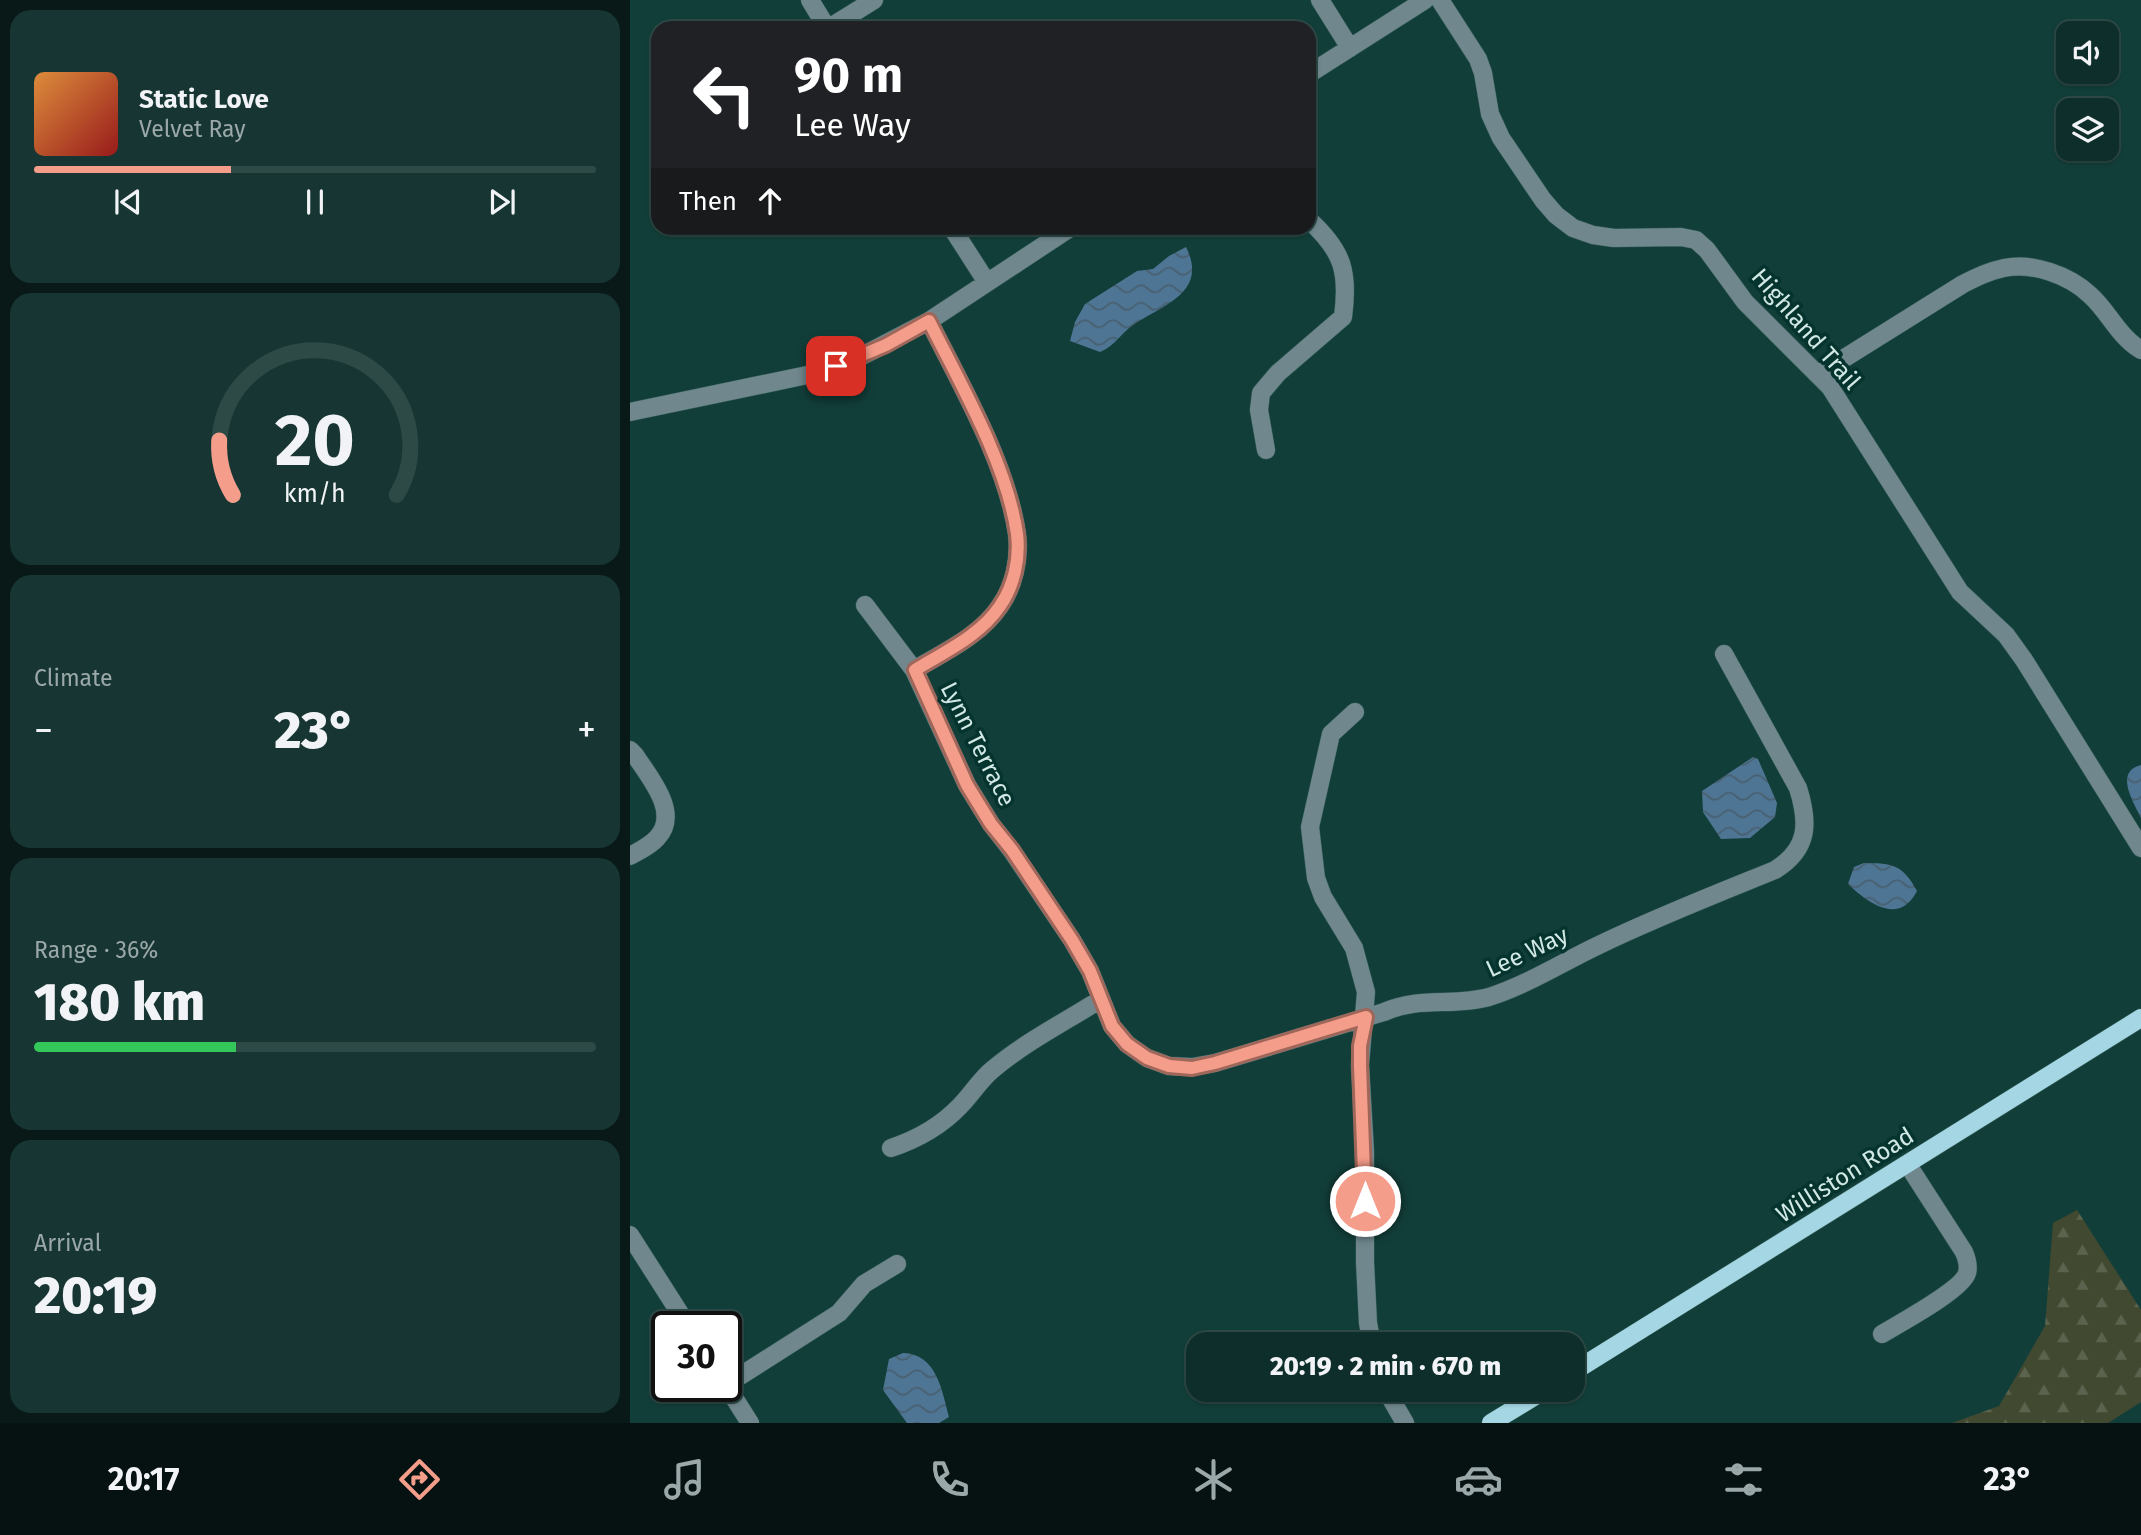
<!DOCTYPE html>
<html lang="en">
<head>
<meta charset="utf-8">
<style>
	:root { --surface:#0e2e2b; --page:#173633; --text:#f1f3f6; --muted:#9ba8a9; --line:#2e4a47; --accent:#f49d8a }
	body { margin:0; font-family:"Fira Sans",sans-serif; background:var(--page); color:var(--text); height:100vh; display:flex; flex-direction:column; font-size:26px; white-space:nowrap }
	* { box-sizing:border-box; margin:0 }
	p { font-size:23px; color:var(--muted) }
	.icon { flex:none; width:38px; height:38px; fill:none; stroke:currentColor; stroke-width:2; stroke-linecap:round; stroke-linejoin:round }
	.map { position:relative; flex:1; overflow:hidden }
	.sheet { display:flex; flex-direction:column; gap:10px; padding:10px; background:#081918; width:630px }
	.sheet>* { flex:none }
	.top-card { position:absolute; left:21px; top:21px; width:665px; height:214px; border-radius:21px; box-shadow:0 2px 5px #0004,0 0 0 2px var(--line); background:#202124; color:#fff; overflow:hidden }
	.controls { position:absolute; left:1426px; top:21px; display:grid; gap:14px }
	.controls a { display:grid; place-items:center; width:63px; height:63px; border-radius:14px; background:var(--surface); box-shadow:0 2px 5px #0004,0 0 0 2px var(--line); font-size:35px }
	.speed { position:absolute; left:21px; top:1311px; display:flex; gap:14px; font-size:35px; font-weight:700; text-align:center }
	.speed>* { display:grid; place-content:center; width:91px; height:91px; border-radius:50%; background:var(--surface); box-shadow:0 2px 5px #0004,0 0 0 2px var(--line); line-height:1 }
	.speed .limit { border:4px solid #111; border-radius:10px; background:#fff; color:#111 }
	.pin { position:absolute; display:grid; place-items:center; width:60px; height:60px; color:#fff; margin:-30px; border-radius:14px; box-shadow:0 4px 10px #0006 }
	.me { position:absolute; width:77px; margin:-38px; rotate:0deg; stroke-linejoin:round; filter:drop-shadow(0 0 5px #0008) }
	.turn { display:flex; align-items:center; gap:24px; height:147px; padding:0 28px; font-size:32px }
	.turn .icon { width:91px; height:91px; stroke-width:2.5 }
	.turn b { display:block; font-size:49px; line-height:60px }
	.then { display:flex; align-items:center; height:66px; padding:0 28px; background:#0003; gap:14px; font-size:26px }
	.big { font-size:52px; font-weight:800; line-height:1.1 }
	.sheet .card { flex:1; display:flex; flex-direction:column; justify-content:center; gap:10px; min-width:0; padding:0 24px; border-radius:21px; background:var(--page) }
	.sheet .dial { align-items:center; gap:0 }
	.dial svg { height:182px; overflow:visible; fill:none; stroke:var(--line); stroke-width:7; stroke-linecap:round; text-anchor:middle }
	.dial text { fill:var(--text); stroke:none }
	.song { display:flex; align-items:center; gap:21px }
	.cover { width:84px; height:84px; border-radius:10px; background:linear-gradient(135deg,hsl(30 70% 55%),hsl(0 70% 35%)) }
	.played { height:7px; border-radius:4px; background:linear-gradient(90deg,var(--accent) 35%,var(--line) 35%) }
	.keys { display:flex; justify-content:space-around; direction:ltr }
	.heat { display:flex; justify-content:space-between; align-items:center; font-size:38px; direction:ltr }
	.charge { height:10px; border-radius:5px; background:linear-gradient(90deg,#34c759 36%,var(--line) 0) }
	.trip { position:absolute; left:556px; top:1332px; width:399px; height:70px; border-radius:21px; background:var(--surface); box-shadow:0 2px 5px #0004,0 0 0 2px var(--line); font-weight:800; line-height:70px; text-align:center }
	.menu { display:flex; height:112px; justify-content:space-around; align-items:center; background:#061211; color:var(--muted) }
	.menu .icon { width:49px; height:49px }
	.menu .on { color:var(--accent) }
	.menu b { font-size:32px; color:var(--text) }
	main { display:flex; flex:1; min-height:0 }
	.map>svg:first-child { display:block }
</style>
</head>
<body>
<main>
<section class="sheet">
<div class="card">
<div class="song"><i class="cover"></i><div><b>Static Love</b><p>Velvet Ray</p></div></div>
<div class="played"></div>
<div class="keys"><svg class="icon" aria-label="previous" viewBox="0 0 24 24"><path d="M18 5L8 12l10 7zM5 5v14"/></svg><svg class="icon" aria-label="pause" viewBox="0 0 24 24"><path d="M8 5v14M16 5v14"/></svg><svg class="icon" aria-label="next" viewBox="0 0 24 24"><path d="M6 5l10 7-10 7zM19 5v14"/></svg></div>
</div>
<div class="card dial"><svg viewBox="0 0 100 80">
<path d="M14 69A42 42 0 1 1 86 69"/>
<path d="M14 69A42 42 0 0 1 8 45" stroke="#f49d8a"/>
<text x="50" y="56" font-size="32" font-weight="700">20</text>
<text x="50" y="72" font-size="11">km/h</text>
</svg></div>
<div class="card"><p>Climate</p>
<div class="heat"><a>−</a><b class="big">23°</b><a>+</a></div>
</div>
<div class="card"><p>Range · 36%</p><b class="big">180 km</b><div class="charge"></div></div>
<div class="card"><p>Arrival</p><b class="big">20:19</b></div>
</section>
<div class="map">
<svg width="1511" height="1423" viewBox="0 0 1511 1423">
	<defs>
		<pattern id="forest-firs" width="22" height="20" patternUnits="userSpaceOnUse" patternTransform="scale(1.75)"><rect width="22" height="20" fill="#414930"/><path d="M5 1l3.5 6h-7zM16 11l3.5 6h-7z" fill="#5b634e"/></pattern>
		<pattern id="water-waves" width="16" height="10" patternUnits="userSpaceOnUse" patternTransform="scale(1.75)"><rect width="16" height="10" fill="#4f7594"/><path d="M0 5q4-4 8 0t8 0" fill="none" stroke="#486070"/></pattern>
	</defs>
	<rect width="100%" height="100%" fill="#123e39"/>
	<path fill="url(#forest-firs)" d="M1447,1210l64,100v92l-33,21h-156l47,-17 46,-80 8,-103z"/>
	<path fill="url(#water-waves)" d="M556,247c23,46 -24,58 -53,78 -13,9 -18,21 -33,27l-30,-11 5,-19 10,-18 52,-33 16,-2 16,-13z
		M1123,757l5,2 19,44 -2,14 -25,21 -29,1 -18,-27 -1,-21z
		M1511,765v53c-8,-17 -27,-46 0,-53z
		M1234,863c29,0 39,2 53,28 -18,35 -49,12 -69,-7l6,-17z
		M273,1353c34,1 39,38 46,64l-10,6h-32l-24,-33 6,-31z"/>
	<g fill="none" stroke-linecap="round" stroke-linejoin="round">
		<defs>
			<path id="minor" d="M180,0l17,28
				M690,0l30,48
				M810,0l38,59 5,14 7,41 11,24 42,62 13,15 17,13 20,7 21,3 67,-1 15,3 11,10 38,52 85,85 130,205 46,43 18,25 117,188
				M199,28l45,-28
				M679,74l116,-74
				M322,228l34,53
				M1189,374l144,-90c14,-7 26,-13 41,-16 28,-6 65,7 86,27 19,17 28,41 51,55
				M0,412l182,-38 48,-17 69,-36 141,-93
				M636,450l-7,-40 2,-17 17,-20 65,-56c6,-45 0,-66 -34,-97
				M235,605l49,65 53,115 24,39 21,27 60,89 18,31 22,55 15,18 20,14 22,8 23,1 23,-4 169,-51c35,-16 69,-5 105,-15 38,-12 74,-35 110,-52 58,-28 117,-51 176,-75 34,-21 34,-47 23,-82l-74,-134
				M284,670c30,-18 66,-34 86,-64 14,-20 20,-47 17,-72 -10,-70 -56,-149 -88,-213
				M725,712l-24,22 -21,93 6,51 7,19 31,51 12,44 -6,73 5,86v111l3,61 4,21
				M0,750l5,5c14,22 46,58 22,83 -7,8 -18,13 -27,18
				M261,1148c27,-9 49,-21 69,-42 11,-11 20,-26 32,-36 33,-28 73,-48 109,-71
				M0,1235l58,91
				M1252,1334c18,-11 80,-44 85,-61 2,-7 0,-14 -3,-21l-56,-87
				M96,1385l113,-72 25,-29 33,-20
				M96,1385l24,38
				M756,1390l19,33"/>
			<path id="major" d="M943,1372l568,-354
				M861,1423l54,-33"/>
		</defs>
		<use href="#minor" stroke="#345d58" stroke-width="19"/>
		<use href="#major" stroke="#345d58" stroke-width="19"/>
		<use href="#minor" stroke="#6f878d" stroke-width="18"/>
		<use href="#major" stroke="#a4d7e3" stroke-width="18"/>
	</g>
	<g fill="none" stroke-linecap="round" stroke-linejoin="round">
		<defs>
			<path id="route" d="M206,366l50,-21 43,-24c32,64 78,143 88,213 3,25 -3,52 -17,72 -20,30 -56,46 -85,64l52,115 24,39 21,26 60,90 18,31 22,55 15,18 20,14 22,8 23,2 23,-5 151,-46 -6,29v19l5,136"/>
		</defs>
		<use href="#route" stroke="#9f665a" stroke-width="18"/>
		<use href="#route" stroke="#f49d8a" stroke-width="12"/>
	</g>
	<g text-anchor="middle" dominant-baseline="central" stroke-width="7" stroke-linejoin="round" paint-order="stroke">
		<g font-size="24" fill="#d1e8e4" stroke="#05342f">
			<text transform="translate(1176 329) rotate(49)">Highland Trail</text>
			<text transform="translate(348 744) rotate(63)">Lynn Terrace</text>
			<text transform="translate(897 952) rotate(-25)">Lee Way</text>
			<text transform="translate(1215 1175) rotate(-32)">Williston Road</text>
		</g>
	</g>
</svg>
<div class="controls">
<a><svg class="icon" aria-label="sound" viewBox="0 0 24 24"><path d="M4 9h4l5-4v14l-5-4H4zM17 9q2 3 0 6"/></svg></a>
<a><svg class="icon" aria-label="layers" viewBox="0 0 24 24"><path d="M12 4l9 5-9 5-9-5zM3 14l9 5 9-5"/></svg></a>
</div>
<div class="speed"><div class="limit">30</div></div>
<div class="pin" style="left:206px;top:366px;background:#d93025"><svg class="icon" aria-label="arrive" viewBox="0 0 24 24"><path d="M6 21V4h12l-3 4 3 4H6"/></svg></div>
<svg class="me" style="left:735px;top:1201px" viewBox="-20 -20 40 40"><circle r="17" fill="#f49d8a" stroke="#fff" stroke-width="3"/><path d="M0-11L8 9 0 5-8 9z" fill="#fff"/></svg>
<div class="trip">20:19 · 2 min · 670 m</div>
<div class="top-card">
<div class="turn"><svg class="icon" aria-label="left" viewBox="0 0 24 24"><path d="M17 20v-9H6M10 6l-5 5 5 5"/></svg><div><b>90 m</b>Lee Way</div></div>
<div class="then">Then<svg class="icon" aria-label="ahead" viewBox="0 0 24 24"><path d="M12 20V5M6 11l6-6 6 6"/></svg></div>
</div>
</div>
</main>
<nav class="menu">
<b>20:17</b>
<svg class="icon on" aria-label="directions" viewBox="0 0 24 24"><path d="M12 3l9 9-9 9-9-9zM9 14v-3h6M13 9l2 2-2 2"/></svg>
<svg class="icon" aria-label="music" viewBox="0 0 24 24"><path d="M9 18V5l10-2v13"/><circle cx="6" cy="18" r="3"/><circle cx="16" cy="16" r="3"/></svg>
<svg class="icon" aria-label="phone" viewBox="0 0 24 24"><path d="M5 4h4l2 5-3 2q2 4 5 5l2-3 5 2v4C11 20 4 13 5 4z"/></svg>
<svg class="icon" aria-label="climate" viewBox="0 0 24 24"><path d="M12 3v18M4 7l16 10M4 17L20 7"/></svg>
<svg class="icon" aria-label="car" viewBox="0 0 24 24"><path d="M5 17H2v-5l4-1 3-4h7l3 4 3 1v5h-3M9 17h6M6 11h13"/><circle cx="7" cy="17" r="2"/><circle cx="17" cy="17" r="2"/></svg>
<svg class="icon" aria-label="filters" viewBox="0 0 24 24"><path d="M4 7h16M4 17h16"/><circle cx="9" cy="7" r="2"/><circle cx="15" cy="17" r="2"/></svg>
<b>23°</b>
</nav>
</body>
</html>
